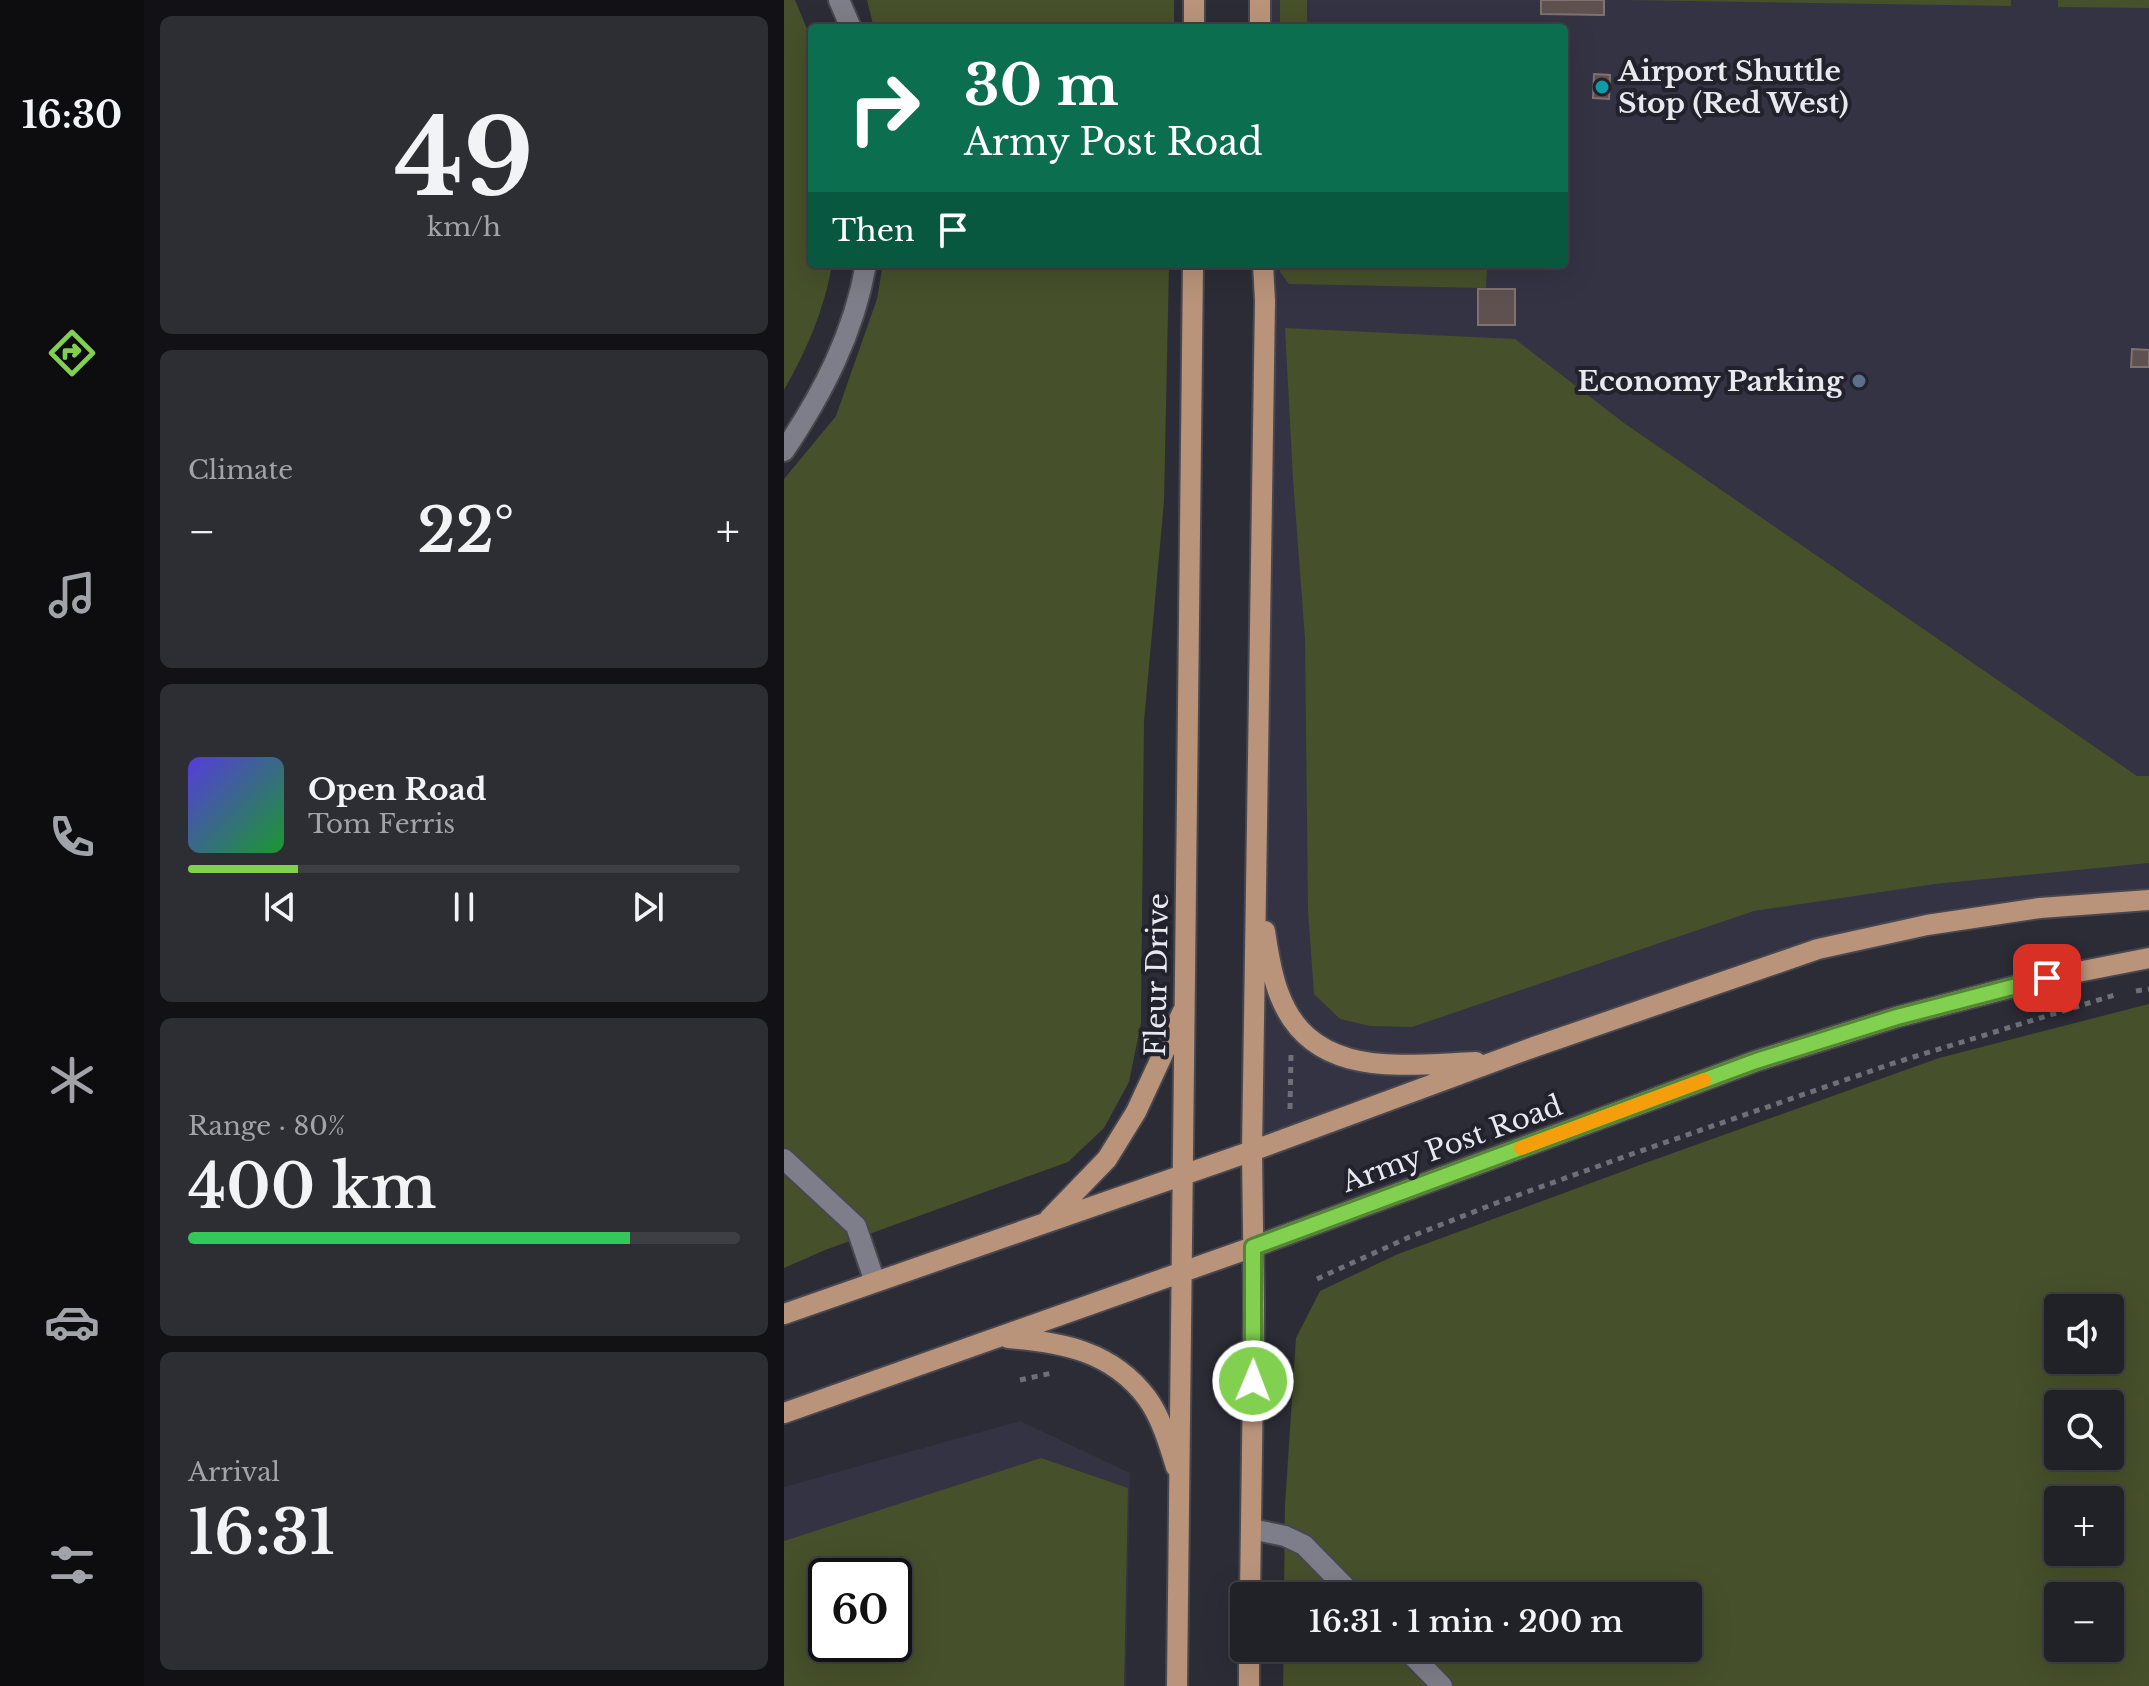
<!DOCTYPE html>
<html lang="en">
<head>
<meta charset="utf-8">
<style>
	:root { --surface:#212128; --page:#2d2e34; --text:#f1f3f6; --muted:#a2a3a8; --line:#3e3e45; --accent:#82d04f }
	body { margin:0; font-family:"Libre Baskerville",serif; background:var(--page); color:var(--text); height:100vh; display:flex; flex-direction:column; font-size:30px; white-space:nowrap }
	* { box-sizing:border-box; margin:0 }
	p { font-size:26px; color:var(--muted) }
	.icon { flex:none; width:44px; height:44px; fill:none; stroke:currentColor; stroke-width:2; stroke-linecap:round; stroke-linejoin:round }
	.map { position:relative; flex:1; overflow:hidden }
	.side { display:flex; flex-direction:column; gap:16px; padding:16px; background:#121216; width:640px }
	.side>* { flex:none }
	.top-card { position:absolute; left:24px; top:24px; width:760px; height:244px; border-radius:8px; box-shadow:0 8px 32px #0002,0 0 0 2px var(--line); background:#0b6e4f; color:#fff; overflow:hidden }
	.tools { position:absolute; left:1260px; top:1294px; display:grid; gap:16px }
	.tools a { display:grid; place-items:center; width:80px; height:80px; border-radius:8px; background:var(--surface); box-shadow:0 8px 32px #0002,0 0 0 2px var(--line); font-size:40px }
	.speed { position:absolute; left:24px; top:1558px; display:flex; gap:16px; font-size:40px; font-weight:700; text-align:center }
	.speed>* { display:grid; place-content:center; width:104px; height:104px; border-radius:50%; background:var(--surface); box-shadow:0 8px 32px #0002,0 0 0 2px var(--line); line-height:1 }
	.speed .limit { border:4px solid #111; border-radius:12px; background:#fff; color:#111 }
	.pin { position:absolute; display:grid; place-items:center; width:68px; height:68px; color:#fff; margin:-34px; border-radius:16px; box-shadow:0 4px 12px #0006 }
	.me { position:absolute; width:88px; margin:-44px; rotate:1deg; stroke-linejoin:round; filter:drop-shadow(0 0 6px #0008) }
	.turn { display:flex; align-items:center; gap:28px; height:168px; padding:0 24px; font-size:36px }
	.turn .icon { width:104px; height:104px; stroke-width:2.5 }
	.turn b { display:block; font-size:56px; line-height:68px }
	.then { display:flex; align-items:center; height:76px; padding:0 24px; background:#0003; gap:16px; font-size:30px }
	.big { font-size:60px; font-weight:600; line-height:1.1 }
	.side .card { flex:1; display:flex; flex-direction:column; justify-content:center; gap:12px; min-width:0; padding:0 28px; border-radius:12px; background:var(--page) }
	.side .dial { align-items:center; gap:0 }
	.dial b { font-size:104px; line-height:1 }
	.song { display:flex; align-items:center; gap:24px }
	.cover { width:96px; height:96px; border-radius:12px; background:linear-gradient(135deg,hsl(250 70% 55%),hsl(130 70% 35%)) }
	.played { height:8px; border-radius:4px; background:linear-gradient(90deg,var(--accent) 20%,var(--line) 20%) }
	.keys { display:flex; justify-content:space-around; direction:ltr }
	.heat { display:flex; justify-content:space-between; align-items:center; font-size:44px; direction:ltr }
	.charge { height:12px; border-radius:6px; background:linear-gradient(90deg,#34c759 80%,var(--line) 0) }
	.trip { position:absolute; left:446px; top:1582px; width:472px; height:80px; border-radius:8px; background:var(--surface); box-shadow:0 8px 32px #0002,0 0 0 2px var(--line); font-weight:600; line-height:80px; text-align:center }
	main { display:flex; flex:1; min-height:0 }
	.dock { display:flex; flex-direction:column; width:144px; justify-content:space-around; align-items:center; background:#0d0d10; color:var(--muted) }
	.dock .icon { width:56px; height:56px }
	.dock .active { color:var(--accent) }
	.dock b { font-size:36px; color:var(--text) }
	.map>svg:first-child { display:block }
</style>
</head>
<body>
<main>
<nav class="dock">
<b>16:30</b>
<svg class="icon active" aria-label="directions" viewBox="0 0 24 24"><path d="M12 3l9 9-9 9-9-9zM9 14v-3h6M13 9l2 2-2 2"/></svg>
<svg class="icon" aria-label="music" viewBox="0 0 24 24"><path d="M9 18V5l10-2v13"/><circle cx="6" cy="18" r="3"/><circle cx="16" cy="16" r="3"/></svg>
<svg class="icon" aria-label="phone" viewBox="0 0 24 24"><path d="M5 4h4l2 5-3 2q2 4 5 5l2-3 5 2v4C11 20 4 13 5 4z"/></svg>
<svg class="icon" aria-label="climate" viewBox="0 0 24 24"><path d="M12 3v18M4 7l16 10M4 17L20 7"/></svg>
<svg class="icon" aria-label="car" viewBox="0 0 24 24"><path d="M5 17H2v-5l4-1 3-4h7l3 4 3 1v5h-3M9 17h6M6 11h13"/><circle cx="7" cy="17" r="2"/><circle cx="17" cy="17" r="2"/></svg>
<svg class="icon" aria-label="filters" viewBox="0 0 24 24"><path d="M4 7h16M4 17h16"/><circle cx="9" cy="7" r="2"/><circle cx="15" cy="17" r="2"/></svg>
</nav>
<section class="side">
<div class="card dial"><b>49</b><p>km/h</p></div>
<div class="card"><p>Climate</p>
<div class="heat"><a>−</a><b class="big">22°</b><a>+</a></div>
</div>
<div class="card">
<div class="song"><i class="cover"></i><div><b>Open Road</b><p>Tom Ferris</p></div></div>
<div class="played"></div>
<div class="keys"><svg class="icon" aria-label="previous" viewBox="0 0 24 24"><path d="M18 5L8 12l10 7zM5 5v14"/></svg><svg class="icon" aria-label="pause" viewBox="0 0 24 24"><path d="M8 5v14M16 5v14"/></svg><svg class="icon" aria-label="next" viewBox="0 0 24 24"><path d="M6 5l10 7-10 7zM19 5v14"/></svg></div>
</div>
<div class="card"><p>Range · 80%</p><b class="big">400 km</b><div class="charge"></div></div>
<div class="card"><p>Arrival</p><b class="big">16:31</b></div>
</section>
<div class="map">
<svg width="1365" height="1686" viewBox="0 0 1365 1686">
	<rect width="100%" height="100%" fill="#2c2c36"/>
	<path fill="#333343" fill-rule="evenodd" d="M485,0h880v900l-331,49 -566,202 13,-887h299v-236h-295z
		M236,1421l110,52 -4,213h-342v-199zM42,1576h68v68h-68z"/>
	<path fill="#46502a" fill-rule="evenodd" d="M0,0h11l17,41v223h20c-7,44 -26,88 -48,126z
		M83,0h307v28h-300z
		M496,0h27v28h-27z
		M838,0h389v6z
		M1274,0h91v8l-91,-1z
		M99,264h286l-5,237 -20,220 -3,302 -12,59 -25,46 -36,34 -243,88 -41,18v-789l52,-63 41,-117z
		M496,264h127l6,4 74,1 -1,19 -197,-4 -9,-12z
		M501,328l230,11 109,84 513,353h12v87l-214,21 -181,27 -342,116 -42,-1 -30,-7 -26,-25 -6,-84 -3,-271 -12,-160z
		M1365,1004v682h-866l1,-38h404v-52h-404l1,-91 11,-167 24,-47 78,-37 250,-92 291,-104zM1274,1308h52v52h-52zM1274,1404h52v52h-52zM1274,1500h52v52h-52zM1274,1596h52v52h-52z
		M257,1458l87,30 -4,198h-340v-145zM42,1576h68v68h-68z"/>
	<path fill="#5e514f" stroke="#807270" stroke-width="2" d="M757,0h63v15l-63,-1z
		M810,74l16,1 -1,24 -16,-1z
		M694,289h37v36h-37z
		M1348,349l17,1v17h-18z"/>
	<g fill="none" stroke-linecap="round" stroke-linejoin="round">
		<defs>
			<path id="minor" d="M55,0l12,28
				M0,451c39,-58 70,-118 82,-187
				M0,1159l72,67 19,56
				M467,1529l34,7 19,9 50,51
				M621,1648l37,38"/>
			<path id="major" d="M410,28v-28
				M476,28v-28
				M481,931c3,20 6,41 13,60 31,89 122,74 198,71
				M265,1219l58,-60 29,-47 46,-99
				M0,1314l468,-163 282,-104 284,-98 109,-24 113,-17 109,-8
				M224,1338c53,4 104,13 139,60 14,19 22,46 29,69
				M0,1413l469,-166 503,-186 141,-44 150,-39 102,-20
				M466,1596l4,-291 -2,-154 13,-850 -2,-37
				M393,1686l16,-1422
				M465,1686v-38"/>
		</defs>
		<use href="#minor" stroke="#48474f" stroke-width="24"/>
		<use href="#major" stroke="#48474f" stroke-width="24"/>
		<path stroke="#6f6f78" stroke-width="5" stroke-dasharray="6 6" stroke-linecap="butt" d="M1352,991l13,-2
			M506,1109l1,-54
			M533,1279l90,-41 92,-36 133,-48 262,-91 224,-69
			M236,1380l32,-7"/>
		<use href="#minor" stroke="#7e7e8a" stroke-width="20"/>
		<use href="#major" stroke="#b9947a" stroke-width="20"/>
	</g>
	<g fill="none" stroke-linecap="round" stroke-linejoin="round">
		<defs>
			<path id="route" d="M469,1381v-134l503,-186 141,-44 150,-39"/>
		</defs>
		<use href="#route" stroke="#548733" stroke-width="20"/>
		<use href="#route" stroke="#82d04f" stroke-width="14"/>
		<path stroke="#f59e0b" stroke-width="14" d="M737,1148l183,-68"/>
	</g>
	<circle fill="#0f9aa8" stroke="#22222c" stroke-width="3" cx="818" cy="87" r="8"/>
	<circle fill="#5c6f8a" stroke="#22222c" stroke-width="3" cx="1075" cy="381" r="8"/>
	<g text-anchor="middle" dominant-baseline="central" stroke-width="8" stroke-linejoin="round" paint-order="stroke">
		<g font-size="28" font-weight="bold" fill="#e8e8ef" stroke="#22222c" text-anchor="start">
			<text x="834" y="71">Airport Shuttle<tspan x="834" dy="32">Stop (Red West)</tspan></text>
			<text x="1059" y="381" text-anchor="end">Economy Parking</text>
		</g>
		<g font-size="28" fill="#e8e8ef" stroke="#22222c">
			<text transform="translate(373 975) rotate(-89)">Fleur Drive</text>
			<text transform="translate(668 1144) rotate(-20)">Army Post Road</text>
		</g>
	</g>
</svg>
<div class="tools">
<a><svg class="icon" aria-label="sound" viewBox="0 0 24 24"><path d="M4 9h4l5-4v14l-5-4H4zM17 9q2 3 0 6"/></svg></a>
<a><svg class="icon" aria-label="search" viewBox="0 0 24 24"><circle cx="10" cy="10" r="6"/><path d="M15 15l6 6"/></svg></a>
<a>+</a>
<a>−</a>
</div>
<div class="speed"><div class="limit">60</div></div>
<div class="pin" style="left:1263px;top:978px;background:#d93025"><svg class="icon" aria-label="arrive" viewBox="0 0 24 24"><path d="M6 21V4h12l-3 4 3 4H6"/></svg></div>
<svg class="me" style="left:469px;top:1381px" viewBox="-20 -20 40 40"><circle r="17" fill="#82d04f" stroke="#fff" stroke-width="3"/><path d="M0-11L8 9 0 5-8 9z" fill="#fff"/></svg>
<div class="trip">16:31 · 1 min · 200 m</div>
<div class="top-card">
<div class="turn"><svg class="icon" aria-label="right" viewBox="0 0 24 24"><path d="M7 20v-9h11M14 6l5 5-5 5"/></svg><div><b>30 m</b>Army Post Road</div></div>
<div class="then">Then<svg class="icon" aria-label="arrive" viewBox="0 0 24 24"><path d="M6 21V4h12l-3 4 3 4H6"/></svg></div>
</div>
</div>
</main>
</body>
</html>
